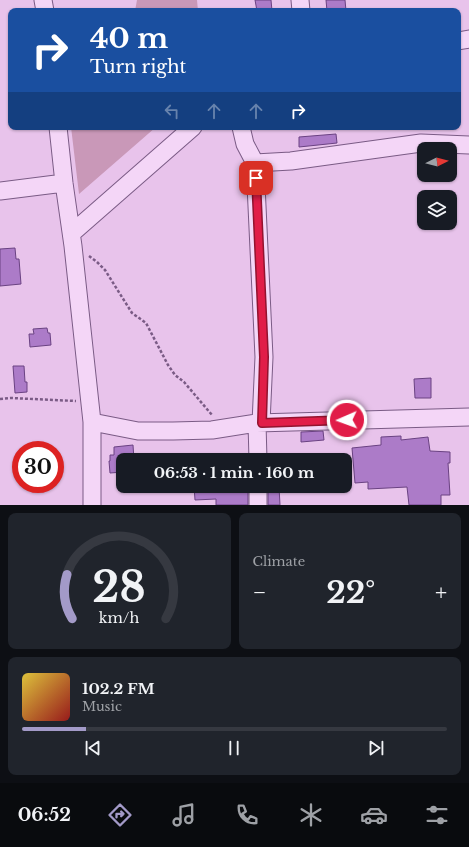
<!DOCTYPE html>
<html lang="en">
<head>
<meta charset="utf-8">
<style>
	:root { --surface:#171b24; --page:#20242c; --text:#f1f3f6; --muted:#9ea1a6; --line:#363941; --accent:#a39ac8 }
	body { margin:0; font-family:"Libre Baskerville",serif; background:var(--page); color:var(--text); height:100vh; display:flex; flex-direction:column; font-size:15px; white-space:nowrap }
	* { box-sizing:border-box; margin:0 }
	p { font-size:13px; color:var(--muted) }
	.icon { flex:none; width:22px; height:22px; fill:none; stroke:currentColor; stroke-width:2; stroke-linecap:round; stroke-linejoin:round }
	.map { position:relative; height:505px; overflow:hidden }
	.side { display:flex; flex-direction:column; gap:8px; padding:8px; background:#0d0f14; flex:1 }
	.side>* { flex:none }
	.banner { position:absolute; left:8px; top:8px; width:453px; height:122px; border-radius:8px; box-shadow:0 1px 3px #0004; background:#1a4fa0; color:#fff; overflow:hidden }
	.needle { width:26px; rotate:84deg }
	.buttons { position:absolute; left:417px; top:142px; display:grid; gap:8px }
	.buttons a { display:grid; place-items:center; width:40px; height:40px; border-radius:8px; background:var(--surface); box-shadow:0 1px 3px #0004; font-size:20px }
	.speed { position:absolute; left:12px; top:441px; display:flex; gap:8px; font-size:20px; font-weight:700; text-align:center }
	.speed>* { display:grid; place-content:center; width:52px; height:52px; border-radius:50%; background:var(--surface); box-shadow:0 1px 3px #0004; line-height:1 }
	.speed .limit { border:6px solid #d22; background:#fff; color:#111 }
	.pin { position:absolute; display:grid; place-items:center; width:34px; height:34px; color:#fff; margin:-17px; border-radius:8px; box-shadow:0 2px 6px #0006 }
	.me { position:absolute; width:44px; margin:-22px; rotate:268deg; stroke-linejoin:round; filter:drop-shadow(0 0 3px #0008) }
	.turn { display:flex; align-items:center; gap:14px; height:84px; padding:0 16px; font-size:18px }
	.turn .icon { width:52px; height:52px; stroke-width:2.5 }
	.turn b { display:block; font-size:28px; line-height:34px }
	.lanes { display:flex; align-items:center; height:38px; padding:0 16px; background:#0003; justify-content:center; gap:20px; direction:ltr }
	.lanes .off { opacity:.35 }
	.big { font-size:30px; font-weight:700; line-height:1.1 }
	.side .widget { flex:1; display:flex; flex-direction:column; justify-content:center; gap:6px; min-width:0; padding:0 14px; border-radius:8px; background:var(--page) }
	.side .dial { align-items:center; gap:0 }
	.dial svg { height:104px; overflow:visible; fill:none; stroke:var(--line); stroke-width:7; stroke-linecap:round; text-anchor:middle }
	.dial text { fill:var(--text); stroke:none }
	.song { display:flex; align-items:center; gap:12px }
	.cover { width:48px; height:48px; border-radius:6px; background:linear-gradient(135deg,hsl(50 70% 55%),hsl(0 70% 35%)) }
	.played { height:4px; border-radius:2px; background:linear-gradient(90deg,var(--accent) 15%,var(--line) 15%) }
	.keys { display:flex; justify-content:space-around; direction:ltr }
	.heat { display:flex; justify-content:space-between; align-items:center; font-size:22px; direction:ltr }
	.side .tiles { flex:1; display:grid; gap:8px; grid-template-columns:1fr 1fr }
	.widget:last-child { grid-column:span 2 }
	.trip { position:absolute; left:116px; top:453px; width:236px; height:40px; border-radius:8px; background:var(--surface); box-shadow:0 1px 3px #0004; font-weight:700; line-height:40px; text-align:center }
	.dock { display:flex; height:64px; justify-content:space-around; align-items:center; background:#090b0e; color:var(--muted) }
	.dock .icon { width:28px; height:28px }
	.dock .active { color:var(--accent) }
	.dock b { font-size:18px; color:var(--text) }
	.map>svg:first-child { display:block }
</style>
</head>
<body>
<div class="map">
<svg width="469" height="505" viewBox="0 0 469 505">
	<rect width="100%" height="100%" fill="#e8c3eb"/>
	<path fill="#c998b8" d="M137,0h60l1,11h-63z
		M71,127h85l-77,67z"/>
	<path fill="#ac7bc8" stroke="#6a4282" d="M255,0h16l1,11h-15z
		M326,0h19l1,11h-19z
		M336,134l1,9 -38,4v-10z
		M15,248l1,11h3l2,25 -21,2v-37z
		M47,328l1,5h2l1,12 -21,2 -1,-13h5l-1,-5z
		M13,366h11l1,16h2v10l-12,1z
		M431,378v20h-16l-1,-19z
		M323,431l1,9 -23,2v-10z
		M401,436v4l27,-3 2,14 20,1v11h-2l2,32h-9v10h-32l-2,-18 -39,2v-7l-13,1 -3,-35 29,-3v-8z
		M133,445l1,15h-11v12l-13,1 -1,-12h1v-6h4v-8z
		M194,486h36v2l15,-1 1,3h2v15h-32v-6l-21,1z
		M279,487l1,18h-12v-17z"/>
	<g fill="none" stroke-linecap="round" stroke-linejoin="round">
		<defs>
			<path id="minor" d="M43,0l2,11
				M300,0l1,11
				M458,41l11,-2
				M58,127l6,56 9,63 19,176v83
				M241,127l4,17 10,19 9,194 -3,66
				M255,163l36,-2 130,-18 48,2
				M0,191l64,-8
				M72,233l121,-106
				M92,422l46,9h35l39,-1 45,-7 212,-6
				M257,423l1,37
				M258,486v19"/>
		</defs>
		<use href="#minor" stroke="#7a5b85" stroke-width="19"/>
		<path stroke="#7a5b85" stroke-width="2.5" stroke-dasharray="3 2" stroke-linecap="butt" d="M89,256l8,6 8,8 27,43 14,10 22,42 7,10 9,7 28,33
			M0,399l11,-1 65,3"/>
		<use href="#minor" stroke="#f4d6f7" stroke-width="17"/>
	</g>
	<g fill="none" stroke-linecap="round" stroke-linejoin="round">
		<defs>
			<path id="route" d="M256,178l8,179 -2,66 85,-3"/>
		</defs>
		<use href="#route" stroke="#92132f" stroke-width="10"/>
		<use href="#route" stroke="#e11d48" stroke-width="7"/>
	</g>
</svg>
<div class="buttons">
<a><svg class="needle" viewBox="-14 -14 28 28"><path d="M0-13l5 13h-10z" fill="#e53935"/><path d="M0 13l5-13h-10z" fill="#9ea1a6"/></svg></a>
<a><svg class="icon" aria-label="layers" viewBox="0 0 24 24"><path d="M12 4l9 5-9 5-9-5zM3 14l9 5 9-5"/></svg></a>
</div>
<div class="speed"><div class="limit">30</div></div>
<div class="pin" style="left:256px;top:178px;background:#d93025"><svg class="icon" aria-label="arrive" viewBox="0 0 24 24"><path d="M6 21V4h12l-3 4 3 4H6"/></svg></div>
<svg class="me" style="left:347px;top:420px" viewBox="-20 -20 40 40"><circle r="17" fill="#e11d48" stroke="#fff" stroke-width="3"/><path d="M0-11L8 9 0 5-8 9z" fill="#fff"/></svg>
<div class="trip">06:53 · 1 min · 160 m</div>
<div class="banner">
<div class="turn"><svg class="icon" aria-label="right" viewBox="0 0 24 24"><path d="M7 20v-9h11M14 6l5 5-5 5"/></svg><div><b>40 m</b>Turn right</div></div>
<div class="lanes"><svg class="icon off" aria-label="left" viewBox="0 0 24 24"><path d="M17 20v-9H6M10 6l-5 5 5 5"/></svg><svg class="icon off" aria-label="ahead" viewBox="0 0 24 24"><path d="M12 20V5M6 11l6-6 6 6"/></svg><svg class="icon off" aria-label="ahead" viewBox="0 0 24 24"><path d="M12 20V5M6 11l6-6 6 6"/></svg><svg class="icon" aria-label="right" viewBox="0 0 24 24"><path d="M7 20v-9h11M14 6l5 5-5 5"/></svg></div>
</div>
</div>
<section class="side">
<div class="tiles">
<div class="widget dial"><svg viewBox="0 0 100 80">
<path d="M14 69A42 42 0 1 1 86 69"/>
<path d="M14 69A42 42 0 0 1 10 35" stroke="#a39ac8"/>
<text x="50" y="56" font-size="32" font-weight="700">28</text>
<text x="50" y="72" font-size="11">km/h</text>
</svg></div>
<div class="widget"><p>Climate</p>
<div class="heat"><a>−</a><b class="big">22°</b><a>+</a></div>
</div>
<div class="widget">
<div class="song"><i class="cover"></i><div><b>102.2 FM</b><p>Music</p></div></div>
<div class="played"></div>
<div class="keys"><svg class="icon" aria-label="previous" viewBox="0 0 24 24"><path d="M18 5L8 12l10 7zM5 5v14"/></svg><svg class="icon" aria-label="pause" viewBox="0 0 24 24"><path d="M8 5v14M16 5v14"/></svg><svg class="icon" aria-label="next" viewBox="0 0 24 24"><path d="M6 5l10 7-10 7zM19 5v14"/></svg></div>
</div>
</div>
</section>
<nav class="dock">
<b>06:52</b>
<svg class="icon active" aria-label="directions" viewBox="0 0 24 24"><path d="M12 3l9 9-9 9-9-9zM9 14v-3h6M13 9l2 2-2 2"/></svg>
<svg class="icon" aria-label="music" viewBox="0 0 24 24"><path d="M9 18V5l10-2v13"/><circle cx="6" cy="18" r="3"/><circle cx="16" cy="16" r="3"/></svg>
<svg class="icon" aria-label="phone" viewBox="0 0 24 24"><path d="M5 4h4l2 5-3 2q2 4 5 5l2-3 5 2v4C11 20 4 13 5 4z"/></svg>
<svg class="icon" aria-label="climate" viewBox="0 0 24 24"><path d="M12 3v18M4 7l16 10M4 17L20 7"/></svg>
<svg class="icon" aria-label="car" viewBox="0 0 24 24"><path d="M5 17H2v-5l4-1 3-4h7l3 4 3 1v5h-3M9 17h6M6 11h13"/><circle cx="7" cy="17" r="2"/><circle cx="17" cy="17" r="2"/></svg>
<svg class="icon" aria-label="filters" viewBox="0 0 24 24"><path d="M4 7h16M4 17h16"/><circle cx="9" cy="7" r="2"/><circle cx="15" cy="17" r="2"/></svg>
</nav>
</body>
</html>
